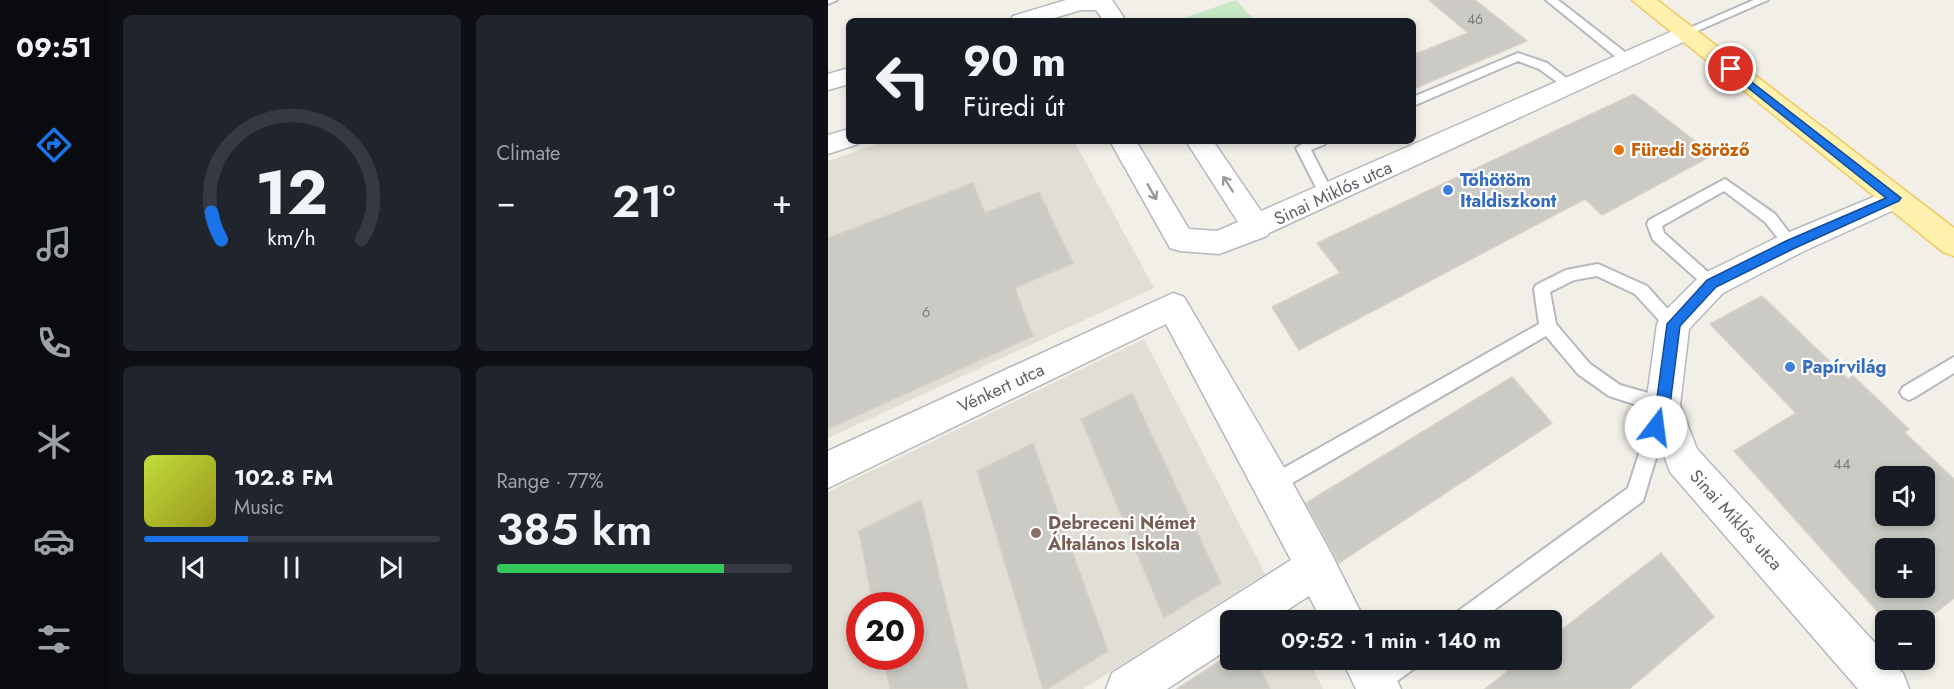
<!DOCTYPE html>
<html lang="en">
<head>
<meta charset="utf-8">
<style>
	:root { --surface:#171b24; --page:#20242c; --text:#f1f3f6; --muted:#9ea1a6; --line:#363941; --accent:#1a73e8 }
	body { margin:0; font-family:Jost,sans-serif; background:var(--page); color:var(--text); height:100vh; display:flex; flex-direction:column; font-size:22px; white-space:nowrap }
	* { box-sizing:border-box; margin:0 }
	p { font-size:20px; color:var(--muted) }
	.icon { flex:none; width:33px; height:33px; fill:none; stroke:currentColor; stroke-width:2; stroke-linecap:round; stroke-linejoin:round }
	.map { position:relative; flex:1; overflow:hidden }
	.details { display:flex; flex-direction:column; gap:15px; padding:15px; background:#0d0f14; width:720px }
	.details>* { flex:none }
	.banner { position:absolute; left:18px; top:18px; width:570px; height:126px; border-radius:9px; box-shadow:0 3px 9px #0003; background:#171b24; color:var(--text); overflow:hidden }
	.controls { position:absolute; left:1047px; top:466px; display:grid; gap:12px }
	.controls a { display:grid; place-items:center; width:60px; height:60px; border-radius:9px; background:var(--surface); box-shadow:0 3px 9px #0003; font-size:30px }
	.speed { position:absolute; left:18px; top:592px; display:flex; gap:12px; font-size:30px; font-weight:700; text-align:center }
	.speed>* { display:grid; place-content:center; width:78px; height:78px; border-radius:50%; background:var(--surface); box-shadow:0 3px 9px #0003; line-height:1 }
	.speed .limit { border:9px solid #d22; background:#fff; color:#111 }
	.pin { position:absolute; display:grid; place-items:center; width:51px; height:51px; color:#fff; margin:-26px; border:3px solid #fff; border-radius:50%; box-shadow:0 2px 6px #0007 }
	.me { position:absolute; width:66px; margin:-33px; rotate:15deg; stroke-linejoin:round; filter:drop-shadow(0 0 4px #0008) }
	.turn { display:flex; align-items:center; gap:21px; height:126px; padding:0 18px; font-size:27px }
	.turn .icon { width:78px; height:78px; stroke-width:2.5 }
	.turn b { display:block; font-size:42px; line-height:51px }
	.big { font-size:45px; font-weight:600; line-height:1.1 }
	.details .card { flex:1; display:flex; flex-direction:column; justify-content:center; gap:9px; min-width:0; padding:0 21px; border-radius:9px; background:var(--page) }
	.details .dial { align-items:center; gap:0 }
	.dial svg { height:156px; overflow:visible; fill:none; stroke:var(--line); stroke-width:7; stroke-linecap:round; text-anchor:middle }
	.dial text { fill:var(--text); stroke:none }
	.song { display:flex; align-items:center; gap:18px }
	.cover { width:72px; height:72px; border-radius:9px; background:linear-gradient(135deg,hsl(70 70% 55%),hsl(60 70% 35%)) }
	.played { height:6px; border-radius:3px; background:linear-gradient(90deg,var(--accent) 35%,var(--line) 35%) }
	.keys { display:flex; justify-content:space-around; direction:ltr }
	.heat { display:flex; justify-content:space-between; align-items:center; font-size:33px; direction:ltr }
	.charge { height:9px; border-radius:4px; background:linear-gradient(90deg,#34c759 77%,var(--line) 0) }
	.details .tiles { flex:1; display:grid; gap:15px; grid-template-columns:repeat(2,1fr) }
	.trip { position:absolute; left:392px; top:610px; width:342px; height:60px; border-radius:9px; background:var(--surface); box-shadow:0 3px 9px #0003; font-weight:600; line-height:60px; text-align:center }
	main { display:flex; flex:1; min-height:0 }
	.menu { display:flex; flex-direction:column; width:108px; justify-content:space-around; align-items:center; background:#090b0e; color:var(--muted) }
	.menu .icon { width:42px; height:42px }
	.menu .active { color:var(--accent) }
	.menu b { font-size:27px; color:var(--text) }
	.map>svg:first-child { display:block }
</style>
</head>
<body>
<main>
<nav class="menu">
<b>09:51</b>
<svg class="icon active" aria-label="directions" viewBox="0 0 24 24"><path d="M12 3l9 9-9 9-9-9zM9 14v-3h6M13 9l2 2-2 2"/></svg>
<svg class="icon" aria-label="music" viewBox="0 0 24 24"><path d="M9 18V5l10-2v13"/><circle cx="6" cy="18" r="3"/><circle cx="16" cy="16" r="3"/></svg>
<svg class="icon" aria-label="phone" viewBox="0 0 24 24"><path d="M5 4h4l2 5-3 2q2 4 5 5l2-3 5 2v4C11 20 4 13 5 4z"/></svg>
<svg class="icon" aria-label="climate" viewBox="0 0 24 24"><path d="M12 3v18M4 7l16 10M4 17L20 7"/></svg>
<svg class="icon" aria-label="car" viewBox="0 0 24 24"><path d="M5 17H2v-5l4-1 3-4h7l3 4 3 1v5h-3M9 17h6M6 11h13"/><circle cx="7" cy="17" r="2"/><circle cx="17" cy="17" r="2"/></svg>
<svg class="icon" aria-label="filters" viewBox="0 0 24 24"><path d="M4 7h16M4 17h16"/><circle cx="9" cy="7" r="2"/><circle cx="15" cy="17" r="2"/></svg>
</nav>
<section class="details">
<div class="tiles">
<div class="card dial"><svg viewBox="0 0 100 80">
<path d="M14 69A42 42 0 1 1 86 69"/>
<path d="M14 69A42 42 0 0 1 9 55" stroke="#1a73e8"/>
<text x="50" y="56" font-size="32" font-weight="700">12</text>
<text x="50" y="72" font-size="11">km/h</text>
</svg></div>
<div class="card"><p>Climate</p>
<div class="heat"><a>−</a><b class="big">21°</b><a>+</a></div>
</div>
<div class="card">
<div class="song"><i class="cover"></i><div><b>102.8 FM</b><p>Music</p></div></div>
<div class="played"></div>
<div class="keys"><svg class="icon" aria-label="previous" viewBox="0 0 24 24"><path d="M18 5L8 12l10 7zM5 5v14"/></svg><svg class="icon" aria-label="pause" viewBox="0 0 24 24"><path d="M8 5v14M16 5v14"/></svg><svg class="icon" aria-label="next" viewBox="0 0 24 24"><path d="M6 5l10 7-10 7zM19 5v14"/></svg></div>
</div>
<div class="card"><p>Range · 77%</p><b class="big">385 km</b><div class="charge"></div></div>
</div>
</section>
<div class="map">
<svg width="1126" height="689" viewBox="0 0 1126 689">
	<rect width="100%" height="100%" fill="#f1efe8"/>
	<path fill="#e1ded6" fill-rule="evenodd" d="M58,141h188l80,147 -326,150v-277z
		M316,339l121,235 -182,115h-255v-197zM32,606h50v51h-50z
		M402,654v6h79l14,29h-146z"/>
	<path fill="#c5e8c5" d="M408,0l19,21h-72l-2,-2z"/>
	<path fill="#cccac5" stroke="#d6d1c6" stroke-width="1.5" fill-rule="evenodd" d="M601,0h46l52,41 -114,48v-34l55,-22z
		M806,94l79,61 -111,60 -17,-16 -286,151 -27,-43 68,-34 -23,-30z
		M145,183l12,30 54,-21 34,71 -58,25 18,48 -205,93v-191z
		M934,296l86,83 5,-3 56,53 -5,3 50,47v119l-29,23h-39l-152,-170 62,-38 -86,-89zM1058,477h38v39h-38zM1058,549h38v39h-38z
		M684,377l40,46 -213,140 -33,-60z
		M304,393l89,190 -57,35 -83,-199z
		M205,443l75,208 -61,38h-4l-66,-218z
		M93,500l24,98 23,91h-78l-7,-32h27v-51h-37l-14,-75z
		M833,553l53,64 -85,72h-144l37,-29h29v-22z
		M393,660h36l13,29h-93z"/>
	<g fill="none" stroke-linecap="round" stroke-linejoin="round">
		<defs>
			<path id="lane" d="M0,0h9l-9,4z
				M718,0h12l72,56v6h-8z
				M926,0h14l-80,35 -4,1 -6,-3z
				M690,53l29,10 27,21 -2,3h-8l-25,-18 -21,-8 -105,45v-9z
				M479,141h20l-2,3 -14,6 23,45 -2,4h-10l-26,-51z
				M897,179l50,35 23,30 -2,4h-10l-21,-26 -41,-31 -62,35 2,7 53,47 3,4 -3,4 -5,2 -5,-2 -54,-48 -6,-16 2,-4z
				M770,264l49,22 34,38 -2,5 -6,2 -6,-2 -32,-35 -38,-18 -23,4 -24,12 6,32 34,40 30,21 49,14 3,6 -27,89 -2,7 -164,120h-28l3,-7 174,-126 25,-78 -44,-14 -31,-22 -32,-38 -266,154 -7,3 -7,-3 -2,-6 2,-6 273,-154 -5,-35 2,-4 30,-15z
				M1126,357v16l-39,24 -6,3 -6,-3 -3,-5 3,-5z
				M561,660h29l-3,8 -29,21h-18l-3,-6 3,-8z"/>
			<path id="street" d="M238,0h46l14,21h-22l-8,-11h-15l-37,11h-34l3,-5z
				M856,26l8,2 3,5 -3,5 -423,195 -2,3 -48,18 -39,-3 -10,-3 -60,-107h26l53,88 28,2 21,-9 -52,-81h27l48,70z
				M21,68v16l-21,6v-16z
				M21,129v12h11l-2,3 -30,10v-19z
				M1067,188l10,3 4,7 -4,7 -103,47 -79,41 -34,36 -9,76 17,44 189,206v5h4l13,13 6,16h-51l-188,-217 -24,-67 11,-81 5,-10 39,-39 79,-39z
				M345,293l11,4 102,174 45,82 34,68h-43l-13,-25 -39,25h-40v27l-63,41h-61l6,-16 179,-113 -125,-236 -338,164v-37z
				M514,660h45l14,29h-45z"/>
			<path id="primary" d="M804,0h25l297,228v28l-11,-4z"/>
		</defs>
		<use href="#lane" stroke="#b5b8bc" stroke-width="4"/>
		<use href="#street" stroke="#b5b8bc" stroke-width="3"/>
		<use href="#primary" stroke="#f2c960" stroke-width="3"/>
		<use href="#lane" fill="#fff" fill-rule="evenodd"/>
		<use href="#street" fill="#fff" fill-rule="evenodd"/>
		<use href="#primary" fill="#fff2af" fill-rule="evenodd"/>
	</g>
	<defs><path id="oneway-shaft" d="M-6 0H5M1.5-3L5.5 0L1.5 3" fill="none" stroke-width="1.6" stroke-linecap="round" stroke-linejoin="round" transform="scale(1.5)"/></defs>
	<g stroke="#979a9d">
		<use href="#oneway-shaft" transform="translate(400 184) rotate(-123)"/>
		<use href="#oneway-shaft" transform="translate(324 192) rotate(60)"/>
	</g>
	<path fill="#1a73e8" stroke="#114b97" stroke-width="1.5" d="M903,66l170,132 -2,3 -104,47 -79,39 -36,39 -10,79 -8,27 -6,2 -5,-2 -2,-5 7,-22 11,-81 40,-44 79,-39 100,-43 -159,-127v-4z"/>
	<circle fill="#e8710a" stroke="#fff" stroke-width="2" cx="791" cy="150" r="6"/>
	<g fill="#3f7fe0" stroke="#fff" stroke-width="2">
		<circle cx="620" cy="190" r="6"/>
		<circle cx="962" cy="367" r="6"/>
	</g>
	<circle fill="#8d6e63" stroke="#fff" stroke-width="2" cx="208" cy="533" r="6"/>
	<g text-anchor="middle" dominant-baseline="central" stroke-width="4.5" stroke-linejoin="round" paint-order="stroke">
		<g font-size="14" fill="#7a7d7f">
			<text x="647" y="19">46</text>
		</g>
		<g font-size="15" fill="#7a7d7f">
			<text x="98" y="312">6</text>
			<text x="1014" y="464">44</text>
		</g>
		<g font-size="18" font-weight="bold" fill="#c56008" stroke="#fff" text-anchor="start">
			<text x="803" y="150">Füredi Söröző</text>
		</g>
		<g font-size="18" font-weight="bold" fill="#366cbe" stroke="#fff" text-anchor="start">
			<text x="632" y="180">Töhötöm<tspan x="632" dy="21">Italdiszkont</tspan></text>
			<text x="974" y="367">Papírvilág</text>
		</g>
		<g font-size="18" fill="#5f6368" stroke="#fff">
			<text transform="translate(505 193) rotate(-25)">Sinai Miklós utca</text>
			<text transform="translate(173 388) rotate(-25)">Vénkert utca</text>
			<text transform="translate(908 520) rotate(48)">Sinai Miklós utca</text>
		</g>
		<g font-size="18" font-weight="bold" fill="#785e54" stroke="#fff" text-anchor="start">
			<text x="220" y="523">Debreceni Német<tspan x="220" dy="21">Általános Iskola</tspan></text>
		</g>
	</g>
</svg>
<div class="controls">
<a><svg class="icon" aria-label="sound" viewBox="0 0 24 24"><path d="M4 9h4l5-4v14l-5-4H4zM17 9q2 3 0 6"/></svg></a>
<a>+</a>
<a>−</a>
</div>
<div class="speed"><div class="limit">20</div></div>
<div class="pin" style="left:903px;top:69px;background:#d93025"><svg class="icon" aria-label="arrive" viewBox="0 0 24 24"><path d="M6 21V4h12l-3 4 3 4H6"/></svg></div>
<svg class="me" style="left:828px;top:427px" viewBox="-20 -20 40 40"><circle r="19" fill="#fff"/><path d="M0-13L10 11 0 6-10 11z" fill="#1a73e8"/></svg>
<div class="trip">09:52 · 1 min · 140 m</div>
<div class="banner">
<div class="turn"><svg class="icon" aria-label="left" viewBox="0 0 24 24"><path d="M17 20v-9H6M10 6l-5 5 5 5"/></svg><div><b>90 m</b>Füredi út</div></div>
</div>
</div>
</main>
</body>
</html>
